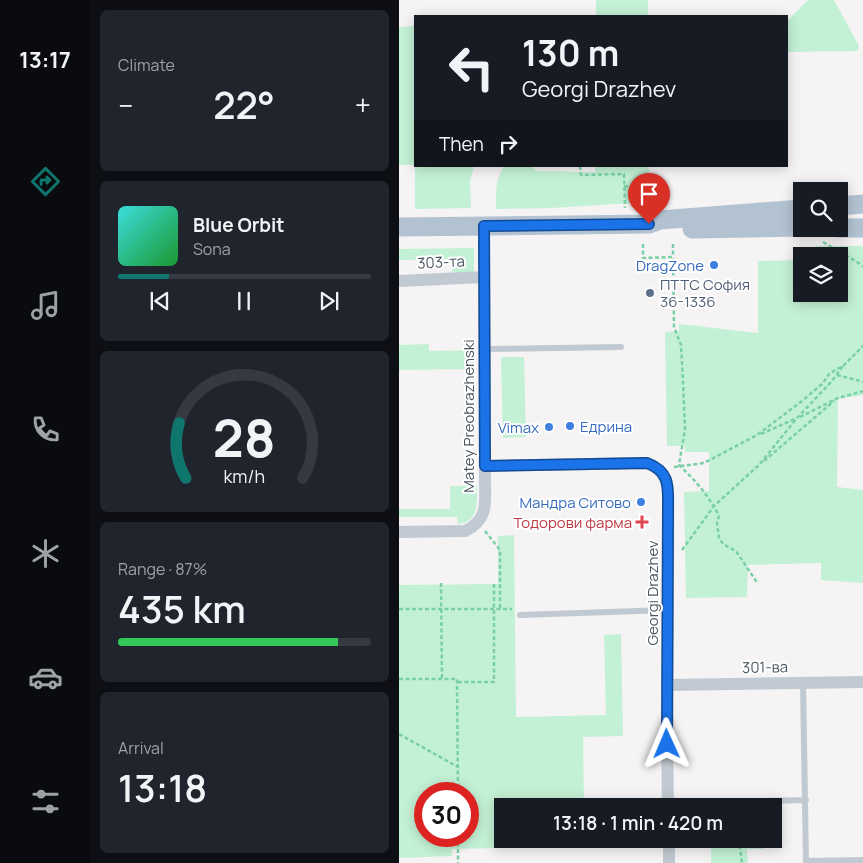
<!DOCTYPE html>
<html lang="en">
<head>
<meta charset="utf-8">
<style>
	:root { --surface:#171b24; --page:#20242c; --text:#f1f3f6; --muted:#9ea1a6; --line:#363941; --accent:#0f766e }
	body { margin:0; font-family:Manrope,sans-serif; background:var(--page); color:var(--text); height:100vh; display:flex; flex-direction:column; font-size:19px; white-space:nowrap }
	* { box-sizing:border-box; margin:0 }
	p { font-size:16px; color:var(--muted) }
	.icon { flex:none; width:28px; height:28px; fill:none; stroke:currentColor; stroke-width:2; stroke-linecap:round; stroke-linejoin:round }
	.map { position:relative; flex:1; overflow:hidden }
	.sheet { display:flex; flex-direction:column; gap:10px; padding:10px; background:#0d0f14; width:309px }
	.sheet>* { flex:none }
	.guide { position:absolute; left:15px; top:15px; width:374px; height:152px; border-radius:0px; box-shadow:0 2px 12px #0003; background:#171b24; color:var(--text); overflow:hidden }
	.controls { position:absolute; left:394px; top:182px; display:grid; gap:10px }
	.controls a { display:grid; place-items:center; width:55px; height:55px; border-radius:0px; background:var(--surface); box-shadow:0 2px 12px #0003; font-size:25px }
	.speed { position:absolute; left:15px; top:782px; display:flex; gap:10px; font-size:25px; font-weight:700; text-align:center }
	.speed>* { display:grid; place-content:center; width:65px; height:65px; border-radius:50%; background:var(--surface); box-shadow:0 2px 12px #0003; line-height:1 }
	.speed .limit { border:8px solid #d22; background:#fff; color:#111 }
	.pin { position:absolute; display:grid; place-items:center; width:42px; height:42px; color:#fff; margin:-51px -21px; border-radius:50% 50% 50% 0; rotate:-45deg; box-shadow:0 0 5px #0007 }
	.pin .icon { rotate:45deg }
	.me { position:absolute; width:55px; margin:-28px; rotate:359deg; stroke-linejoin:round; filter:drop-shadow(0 0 4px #0008) }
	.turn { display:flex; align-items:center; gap:18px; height:105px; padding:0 25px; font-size:22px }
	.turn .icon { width:65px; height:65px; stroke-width:2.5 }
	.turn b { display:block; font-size:35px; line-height:42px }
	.then { display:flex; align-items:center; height:48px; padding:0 25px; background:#0003; gap:10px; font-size:19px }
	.big { font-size:38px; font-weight:600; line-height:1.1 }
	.sheet .card { flex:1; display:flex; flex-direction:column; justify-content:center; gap:8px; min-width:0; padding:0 18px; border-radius:8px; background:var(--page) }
	.sheet .dial { align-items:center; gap:0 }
	.dial svg { height:130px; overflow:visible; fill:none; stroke:var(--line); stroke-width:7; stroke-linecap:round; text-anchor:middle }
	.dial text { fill:var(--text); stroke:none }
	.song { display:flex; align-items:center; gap:15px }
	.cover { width:60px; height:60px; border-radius:8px; background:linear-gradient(135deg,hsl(180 70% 55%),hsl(130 70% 35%)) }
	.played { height:5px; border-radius:2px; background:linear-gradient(90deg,var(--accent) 20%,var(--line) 20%) }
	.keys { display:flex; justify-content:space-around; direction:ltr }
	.heat { display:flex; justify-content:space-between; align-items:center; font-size:28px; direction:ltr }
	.charge { height:8px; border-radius:4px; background:linear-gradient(90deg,#34c759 87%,var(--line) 0) }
	.trip { position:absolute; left:95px; top:798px; width:288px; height:50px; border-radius:0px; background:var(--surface); box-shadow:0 2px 12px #0003; font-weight:600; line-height:50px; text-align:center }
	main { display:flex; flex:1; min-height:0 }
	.tab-bar { display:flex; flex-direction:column; width:90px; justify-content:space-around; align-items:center; background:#090b0e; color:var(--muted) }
	.tab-bar .icon { width:35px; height:35px }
	.tab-bar .active { color:var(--accent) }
	.tab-bar b { font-size:22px; color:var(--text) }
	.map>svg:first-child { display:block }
</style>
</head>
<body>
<main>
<nav class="tab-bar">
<b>13:17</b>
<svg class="icon active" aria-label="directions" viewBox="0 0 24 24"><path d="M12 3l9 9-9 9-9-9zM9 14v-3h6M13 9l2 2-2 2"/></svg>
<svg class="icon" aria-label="music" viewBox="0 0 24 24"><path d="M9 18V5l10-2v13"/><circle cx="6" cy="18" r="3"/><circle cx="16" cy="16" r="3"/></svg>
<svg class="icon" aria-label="phone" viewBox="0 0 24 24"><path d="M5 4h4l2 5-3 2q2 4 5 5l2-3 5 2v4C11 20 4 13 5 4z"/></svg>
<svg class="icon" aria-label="climate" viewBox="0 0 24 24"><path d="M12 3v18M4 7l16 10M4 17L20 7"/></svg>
<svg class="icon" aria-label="car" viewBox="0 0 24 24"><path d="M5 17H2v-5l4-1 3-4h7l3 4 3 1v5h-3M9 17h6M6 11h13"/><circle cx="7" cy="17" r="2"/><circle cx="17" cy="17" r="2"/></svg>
<svg class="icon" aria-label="filters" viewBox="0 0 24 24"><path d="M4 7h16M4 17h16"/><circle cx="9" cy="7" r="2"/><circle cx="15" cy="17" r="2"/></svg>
</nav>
<section class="sheet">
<div class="card"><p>Climate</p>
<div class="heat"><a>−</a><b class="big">22°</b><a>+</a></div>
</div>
<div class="card">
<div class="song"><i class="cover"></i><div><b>Blue Orbit</b><p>Sona</p></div></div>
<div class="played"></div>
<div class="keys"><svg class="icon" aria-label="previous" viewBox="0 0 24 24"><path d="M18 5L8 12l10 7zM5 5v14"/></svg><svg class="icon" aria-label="pause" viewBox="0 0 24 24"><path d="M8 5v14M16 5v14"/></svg><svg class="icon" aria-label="next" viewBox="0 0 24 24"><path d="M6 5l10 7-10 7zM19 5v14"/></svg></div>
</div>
<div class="card dial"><svg viewBox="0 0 100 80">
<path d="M14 69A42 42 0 1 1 86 69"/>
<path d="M14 69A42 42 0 0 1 10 35" stroke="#0f766e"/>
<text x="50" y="56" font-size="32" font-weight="700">28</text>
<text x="50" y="72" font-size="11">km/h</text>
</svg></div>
<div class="card"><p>Range · 87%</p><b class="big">435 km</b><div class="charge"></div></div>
<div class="card"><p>Arrival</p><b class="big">13:18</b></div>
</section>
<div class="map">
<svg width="465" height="863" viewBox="0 0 465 863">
	<rect width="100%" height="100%" fill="#f5f3f3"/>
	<path fill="#c3f1d5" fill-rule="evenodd" d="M197,0h52v16h-52z
		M409,0h26l25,46 -2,5 -70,1v-31z
		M16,26v140h59l-4,15 1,27 -56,1v-44h-16v-138z
		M105,166h27l6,5 58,1v-6h54l-1,36 -97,6 -55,1c0,-16 -1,-29 8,-43z
		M417,246h47v149l-25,4 -1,88 26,3v93l-42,-3v-17l-73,2 -1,32 -61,1 -2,-106 25,-1v-39h-24v-6h-18l-2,-114 14,-1v-7l79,9v-72l43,-1v34h38v-38h-23z
		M75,248v24h-22v-13l-53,1v-11z
		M30,344v7l44,-1v19l-74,1v-25z
		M102,357h23l2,80 -23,1z
		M51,486h27c0,17 2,36 -19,38l-1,-7h-58v-8h51z
		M115,535l2,182 90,-2 -2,-80 17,-1 2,102 -40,1 1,69h-81v33h38v8l-89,2v7l-53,2v-273l99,-1v-48zM26,794h43v42h-43z
		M312,839h52v10h-16l1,14h-37z"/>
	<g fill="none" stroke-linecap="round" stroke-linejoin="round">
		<path stroke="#7ad0a6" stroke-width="2.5" stroke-dasharray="4 2.5" stroke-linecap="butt" d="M181,166l1,9 43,-1 1,34
			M242,182v25
			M225,186l17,3
			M424,242l34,20 7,5
			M244,244v14l30,-1 1,70 7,18 2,36 2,48 -6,36c17,16 30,31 40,51l-2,7 2,15 4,6 13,7 22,33
			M274,244v13
			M438,375l27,7
			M401,417l38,-19 26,-7
			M362,434l34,-15
			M365,461l70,-60
			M275,467l30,-4 53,-28 45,-34 20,-17 8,-11 13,-7 21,-21
			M86,531l15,19v58
			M283,550l32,-44 45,-41 38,-47 35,-37 11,-15
			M42,583l1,96
			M0,609h113
			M0,679h58l1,115
			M59,682h36v-100
			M0,734l59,33
			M59,836v27
			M340,839l3,24"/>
		<path stroke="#c1cad2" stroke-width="6" d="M86,349l136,-2
			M121,615l148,-5
			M404,683l3,180
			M269,803l138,-3
			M407,861l58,-1"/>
		<path stroke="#c1cad2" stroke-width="12" d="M0,281l85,-4
			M86,466l162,-3c13,5 20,13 21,28 1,105 -2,210 0,315
			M0,532l66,-1c24,-11 20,-29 20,-51l-1,-254
			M268,685l197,-3
			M270,839v24"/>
		<path stroke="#b3c2d1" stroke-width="19" d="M440,206l25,-2
			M0,227l250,-3 11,-4 141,-11
			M440,228h25
			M293,229l109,-2"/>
	</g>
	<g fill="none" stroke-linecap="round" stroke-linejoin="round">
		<defs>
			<path id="route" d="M250,224l-165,2 1,240 162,-3c24,9 21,25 21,47l-1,234"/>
		</defs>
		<use href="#route" stroke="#114b97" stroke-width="12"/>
		<use href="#route" stroke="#1a73e8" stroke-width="9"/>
	</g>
	<g fill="#3f7fe0" stroke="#fff" stroke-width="2">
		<circle cx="315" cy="265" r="5"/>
		<circle cx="171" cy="426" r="5"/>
		<circle cx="150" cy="427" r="5"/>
		<circle cx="242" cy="502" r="5"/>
	</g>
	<circle fill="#5c6f8a" stroke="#fff" stroke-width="2" cx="251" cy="293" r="5"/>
	<path fill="#e0444e" stroke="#fff" stroke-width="2" d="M240.5 514.5h5v5h5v5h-5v5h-5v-5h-5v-5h5z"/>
	<g text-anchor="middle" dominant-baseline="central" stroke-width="4" stroke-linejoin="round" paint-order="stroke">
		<g font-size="15" fill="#4a5661" stroke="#fff">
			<text transform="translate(42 262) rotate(-3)">303-та</text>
			<text transform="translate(69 416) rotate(-90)">Matey Preobrazhenski</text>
			<text transform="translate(253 593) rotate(-90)">Georgi Drazhev</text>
			<text transform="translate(366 667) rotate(-1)">301-ва</text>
		</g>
		<g font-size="15" fill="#366cbe" stroke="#fff" text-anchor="end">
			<text x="305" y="265">DragZone</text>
			<text x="181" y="426" text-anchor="start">Едрина</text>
			<text x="140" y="427">Vimax</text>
			<text x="232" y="502">Мандра Ситово</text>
		</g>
		<g font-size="15" fill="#4e5e75" stroke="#fff" text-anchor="start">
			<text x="261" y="284">ПТТС София<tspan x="261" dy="17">36-1336</tspan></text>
		</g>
		<g font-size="15" fill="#be3a42" stroke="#fff" text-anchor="end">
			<text x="233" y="522">Тодорови фарма</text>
		</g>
	</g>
</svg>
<div class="controls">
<a><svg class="icon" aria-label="search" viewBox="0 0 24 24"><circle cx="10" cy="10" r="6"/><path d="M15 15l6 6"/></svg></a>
<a><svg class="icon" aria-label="layers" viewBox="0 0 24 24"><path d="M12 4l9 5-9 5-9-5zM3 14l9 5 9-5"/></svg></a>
</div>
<div class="speed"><div class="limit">30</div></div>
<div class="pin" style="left:250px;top:224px;background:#d93025"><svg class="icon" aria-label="arrive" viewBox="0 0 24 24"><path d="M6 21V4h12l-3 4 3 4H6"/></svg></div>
<svg class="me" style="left:268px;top:744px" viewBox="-20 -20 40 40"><path d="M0-17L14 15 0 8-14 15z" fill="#1a73e8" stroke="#fff" stroke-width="4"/></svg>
<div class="trip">13:18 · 1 min · 420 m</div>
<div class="guide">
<div class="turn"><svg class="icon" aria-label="left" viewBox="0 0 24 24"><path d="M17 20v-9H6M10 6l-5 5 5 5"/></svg><div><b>130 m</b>Georgi Drazhev</div></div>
<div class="then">Then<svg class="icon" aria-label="right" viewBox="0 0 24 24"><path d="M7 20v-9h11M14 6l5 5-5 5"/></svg></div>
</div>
</div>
</main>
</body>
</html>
